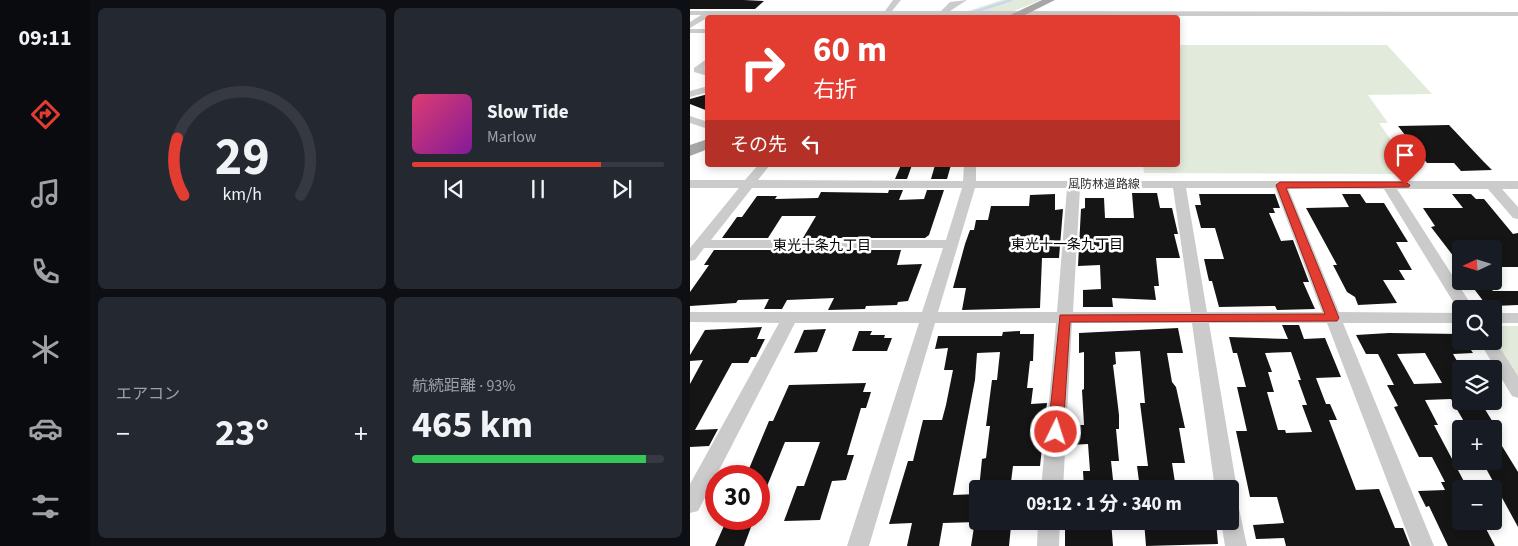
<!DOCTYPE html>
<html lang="ja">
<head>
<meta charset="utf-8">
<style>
	:root { --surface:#171b24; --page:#242831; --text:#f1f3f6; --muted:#9ea1a6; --line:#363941; --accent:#e33c31 }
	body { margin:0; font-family:"Source Sans 3","Noto Sans JP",sans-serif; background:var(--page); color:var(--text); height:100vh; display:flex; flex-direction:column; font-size:19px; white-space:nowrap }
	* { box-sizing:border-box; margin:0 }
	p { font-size:16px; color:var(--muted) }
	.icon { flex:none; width:28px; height:28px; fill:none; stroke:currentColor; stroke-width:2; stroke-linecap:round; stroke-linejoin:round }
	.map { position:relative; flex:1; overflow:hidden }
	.sheet { display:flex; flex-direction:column; gap:8px; padding:8px; background:#0d0f14; width:600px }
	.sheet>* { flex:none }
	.hud { position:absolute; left:15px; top:15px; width:475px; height:152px; border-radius:5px; box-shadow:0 2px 8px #0003; background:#e33c31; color:#fff; overflow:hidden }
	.needle { width:32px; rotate:266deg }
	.controls { position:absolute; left:762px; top:240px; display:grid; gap:10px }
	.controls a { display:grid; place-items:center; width:50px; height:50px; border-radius:5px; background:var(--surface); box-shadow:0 2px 8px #0003; font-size:25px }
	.speed { position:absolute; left:15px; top:465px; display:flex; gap:10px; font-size:25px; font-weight:700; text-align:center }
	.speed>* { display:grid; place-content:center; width:65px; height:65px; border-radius:50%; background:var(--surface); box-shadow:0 2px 8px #0003; line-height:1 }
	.speed .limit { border:8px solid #d22; background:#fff; color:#111 }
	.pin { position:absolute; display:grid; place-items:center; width:42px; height:42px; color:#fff; margin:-51px -21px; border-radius:50% 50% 50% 0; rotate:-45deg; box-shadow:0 0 5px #0007 }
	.pin .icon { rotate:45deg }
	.me { position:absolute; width:55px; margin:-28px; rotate:4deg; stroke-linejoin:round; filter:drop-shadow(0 0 4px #0008) }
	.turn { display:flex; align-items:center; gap:18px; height:105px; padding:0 25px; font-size:22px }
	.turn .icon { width:65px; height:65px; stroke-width:2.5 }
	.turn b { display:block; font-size:35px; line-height:42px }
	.then { display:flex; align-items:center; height:48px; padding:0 25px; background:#0003; gap:10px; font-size:19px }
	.big { font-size:38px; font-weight:700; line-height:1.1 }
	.sheet .card { flex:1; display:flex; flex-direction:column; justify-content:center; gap:8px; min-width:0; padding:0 18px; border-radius:8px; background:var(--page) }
	.sheet .dial { align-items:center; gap:0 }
	.dial svg { height:130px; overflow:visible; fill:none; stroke:var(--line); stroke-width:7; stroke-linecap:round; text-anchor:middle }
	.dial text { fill:var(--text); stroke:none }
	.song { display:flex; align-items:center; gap:15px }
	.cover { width:60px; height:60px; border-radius:8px; background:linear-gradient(135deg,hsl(340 70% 55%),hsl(290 70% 35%)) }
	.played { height:5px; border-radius:2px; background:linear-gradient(90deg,var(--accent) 75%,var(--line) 75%) }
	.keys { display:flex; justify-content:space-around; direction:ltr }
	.heat { display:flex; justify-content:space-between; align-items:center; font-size:28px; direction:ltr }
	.charge { height:8px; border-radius:4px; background:linear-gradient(90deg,#34c759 93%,var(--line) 0) }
	.sheet .tiles { flex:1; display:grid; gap:8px; grid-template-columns:repeat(2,1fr) }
	.trip { position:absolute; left:279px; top:480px; width:270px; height:50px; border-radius:5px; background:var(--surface); box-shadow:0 2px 8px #0003; font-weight:700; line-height:50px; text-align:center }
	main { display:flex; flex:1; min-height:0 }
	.dock { display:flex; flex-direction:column; width:90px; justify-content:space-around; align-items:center; background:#090b0e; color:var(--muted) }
	.dock .icon { width:35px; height:35px }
	.dock .active { color:var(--accent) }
	.dock b { font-size:22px; color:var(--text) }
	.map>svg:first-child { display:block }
</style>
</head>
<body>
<main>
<nav class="dock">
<b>09:11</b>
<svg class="icon active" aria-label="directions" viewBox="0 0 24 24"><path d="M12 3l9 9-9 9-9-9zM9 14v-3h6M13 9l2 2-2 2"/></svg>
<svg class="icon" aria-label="music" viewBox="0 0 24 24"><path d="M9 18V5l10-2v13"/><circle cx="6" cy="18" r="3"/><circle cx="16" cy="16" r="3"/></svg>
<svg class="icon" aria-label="phone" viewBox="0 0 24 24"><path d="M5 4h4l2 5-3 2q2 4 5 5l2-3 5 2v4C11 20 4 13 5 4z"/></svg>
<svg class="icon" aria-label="climate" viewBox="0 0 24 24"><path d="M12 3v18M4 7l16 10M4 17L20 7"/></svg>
<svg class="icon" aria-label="car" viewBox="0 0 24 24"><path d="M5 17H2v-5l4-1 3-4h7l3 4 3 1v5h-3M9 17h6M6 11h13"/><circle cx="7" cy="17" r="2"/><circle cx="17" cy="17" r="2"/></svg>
<svg class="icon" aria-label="filters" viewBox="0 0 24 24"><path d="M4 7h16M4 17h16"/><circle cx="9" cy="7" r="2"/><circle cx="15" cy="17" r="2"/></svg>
</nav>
<section class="sheet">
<div class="tiles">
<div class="card dial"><svg viewBox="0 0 100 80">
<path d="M14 69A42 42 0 1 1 86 69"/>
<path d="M14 69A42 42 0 0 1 10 34" stroke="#e33c31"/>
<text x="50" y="56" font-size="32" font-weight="700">29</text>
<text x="50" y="72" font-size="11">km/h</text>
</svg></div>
<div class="card">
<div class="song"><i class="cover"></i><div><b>Slow Tide</b><p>Marlow</p></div></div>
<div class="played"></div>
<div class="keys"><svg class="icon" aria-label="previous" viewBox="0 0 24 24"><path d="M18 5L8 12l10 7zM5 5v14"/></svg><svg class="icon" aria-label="pause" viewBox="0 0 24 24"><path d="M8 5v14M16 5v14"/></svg><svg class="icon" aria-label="next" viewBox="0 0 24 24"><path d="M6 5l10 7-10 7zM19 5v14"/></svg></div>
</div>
<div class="card"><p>エアコン</p>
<div class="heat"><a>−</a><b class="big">23°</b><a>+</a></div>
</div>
<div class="card"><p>航続距離 · 93%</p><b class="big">465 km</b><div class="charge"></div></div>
</div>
</section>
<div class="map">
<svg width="828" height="546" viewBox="0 0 828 546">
	<rect width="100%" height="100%" fill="#fff"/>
	<path fill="#e2ebdb" d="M312,0h39l-27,11h-46z
		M488,45h209l45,49 -64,1 20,28h-9l36,51 -271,-1 -1,-8h35z
		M804,326h24v50l-24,-38z"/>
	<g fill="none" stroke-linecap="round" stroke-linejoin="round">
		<path stroke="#c8d8eb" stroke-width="2.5" d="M281,13l40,-13
			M266,18l8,-3"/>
	</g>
	<path fill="#151515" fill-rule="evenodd" d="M0,0h54l20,1 -9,8h-65z
		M18,94v17l-18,-7v-5z
		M759,125l33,35 10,10 -31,1 -7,-8h-27l-29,-37z
		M211,165h11l-5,14h-12z
		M245,165h16l-4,14h-16z
		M199,190h14l-4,10 25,-1 3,-9h17l-15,45 -4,3h-122l13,-22h-34l-14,22h-46l15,-21h5l15,-21h20l-2,3 43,-1 3,-6 67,1z
		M442,193h25l3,15h12l6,26h-4l6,24h-24l3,28h-5l2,14 -44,-2 1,9h-30v-17l18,-1 -1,-24 -22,1 3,-57 4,-1v-10h19l1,20h29z
		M365,194v16l8,-1 -4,49h-17l-2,50 -78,2 4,-22h-13l12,-44 5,-14h4l2,-10h12l3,-14h38l1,-11z
		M509,194h76l5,14h-7l2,5h-6l12,28 12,-1 16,42h-6l12,27 -38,1 -2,-4 -56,1 -7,-26h-3l-5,-22h20l-9,-31h-14l-6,-23h6z
		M652,194h18l6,9h18l24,39h-12l16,28h-13l6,10h-22l14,23 -39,2 -3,-8 -8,-5 -14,-27h4l-31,-57 43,-1z
		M762,194h19l5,5h8l29,35 5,-1v34h-24v-18h-33v17l-30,-39 4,-1 -12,-18h40z
		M24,250h187l-4,15 25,-1 -14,37 -10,1 -1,3 -31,1 -1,3 -37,1 6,-12 -47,2 -5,9h-18l5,-10 -31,1 -2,3 -46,3v-14l19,-27h-5z
		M778,281h17l8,10h25v14l-25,1 -3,-4h-6z
		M592,325h17l5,14 21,-1 16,39 -25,1 10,26h4l7,16h-8l27,70 23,-1 16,39h8l7,18h-124l-2,-8 -28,1 -3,-14 31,-2 -7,-26h-27l-14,-66h11l-10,-44h9l-9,-34h-4l-4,-16 59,2zM601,352l10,28h-3l9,25h-5l10,27 -26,1 -1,-3h-7l-11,-38h7l-6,-20h4l-7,-19z
		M72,327l-5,12h8l-9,18h-5l-3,6h-16l-37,67 23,-1 -9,17 -19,1v-63l13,-24 -13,1v-6l15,-25z
		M488,328l5,25h-16l5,29 4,5 9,41h-6l6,35h-13l4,26h-36l-3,-23h11l-8,-63h5l-5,-52 -25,1 1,12 -3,1 6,50v14h-3l3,32h-8l3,28h-30l-1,-18h7l-2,-27 -18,1v-20h14l-2,-35 2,-1v-37l-5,1v-20z
		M136,329l-9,23 -23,1 10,-23z
		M169,331h13l-2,4h15l-1,3h8l-5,13h-35z
		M330,331v3h14l-1,27h-3l-3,27h6l-2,16 16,-1 -7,63h-27l-2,16 -5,1 -1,6h-26l3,-30 4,-1 4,-32h-4l6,-46h5l3,-28 -23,1 -2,27 -22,115 25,-1v28l-35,1 -4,23h-32l5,-23 -23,1 19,-63h5l10,-41h19l4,-15 7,-35h-9l4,-22 -13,1 3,-13h64l1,-4z
		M699,333l72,1v7h4l8,12 -20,1 8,14v39l22,-1 11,18 -28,1 -15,-26 -26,1 13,25h-4l34,64h-7v35l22,-1 12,23h-47l-19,-40 -3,1 -8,-16 27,-1 -4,-8h4l-13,-25h-13l-25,-50 4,-1 -11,-21h7l-16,-31h-12l-10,-19zM735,353l17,30 -28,1 -17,-30z
		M176,383l-3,9h8l-5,16h-5l-14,47h7l-8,25 -14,1 -12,39 -36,1 13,-35h7l16,-44h-35l-26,64v-30h-13l23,-55h4l16,-36z
		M804,433l24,39v55l-35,-64h11z
		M37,519h27l-10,27h-29z
		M375,521h46l2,25h-48z
		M454,521h72l2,23 -72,2z
		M321,526l-2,20h-38l3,-19z"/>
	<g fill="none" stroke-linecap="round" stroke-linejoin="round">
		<path fill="#cbcbcb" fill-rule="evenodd" d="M203,0h8l-9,11h49l9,-9 17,-2 -17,11 568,1v4h-629l-10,2 2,-2 -169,-1 -22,13v-6l11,-7h-11v-4h195z
			M0,29h18v4h-18z
			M18,58v8l-4,3 4,1v6l-14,-4v-4z
			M18,86v6l-18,5v-6z
			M0,116l18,6v7l-18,-6z
			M68,165h12l-12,15 205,1 1,-16h12v16h542v8h-16l16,18v12l-5,-1 -25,-29h-91l77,120h-13v14h-118l91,223h-22l-85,-223h-118l28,166 -4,6 -3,2v-8h-15l-23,-166h-120l-9,166h-22l15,-166h-121l-66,223h-22l72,-223h-124l-97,188 -8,2v-29l89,-161 -89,-1v-10h232l21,-64h-239l-9,12 -5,1v-13l49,-60h-49v-8h55zM62,188h210l-16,52h-235zM285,188h92l-10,124h-119zM390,188h93l18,124h-118zM496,188h89l47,124h-115zM598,188l96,1 76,124 -121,-1z
			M804,313h24v10h-24z
			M804,338l24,38v22l-6,-2 -33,-55h15z
			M540,501l8,3 9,42h-22l-4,-25h9z
			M348,521h22l-1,25h-22z"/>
		<path fill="#a6a6a6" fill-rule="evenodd" d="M352,0h13l-36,18h-15z
			M18,139v10l-18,7v-11z"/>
	</g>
	<path fill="#e33c31" stroke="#942720" d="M715,182l5,3 -1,2 -123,1 53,130 -2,3 -267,1 -7,110 -2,4h-10l-3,-4 12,-117 265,-1 -49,-129 4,-3z"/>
	<g text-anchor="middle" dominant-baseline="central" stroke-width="5" stroke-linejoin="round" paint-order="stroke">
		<g font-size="12" fill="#2e2e2e" stroke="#fff">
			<text x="414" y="184">風防林道路線</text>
		</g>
		<g font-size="14" fill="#000" stroke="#fff">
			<text x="377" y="245">東光十一条九丁目</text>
			<text x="132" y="246">東光十条九丁目</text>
		</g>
	</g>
</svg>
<div class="controls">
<a><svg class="needle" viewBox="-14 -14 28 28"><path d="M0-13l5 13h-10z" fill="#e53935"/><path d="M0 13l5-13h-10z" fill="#9ea1a6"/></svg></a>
<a><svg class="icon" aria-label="search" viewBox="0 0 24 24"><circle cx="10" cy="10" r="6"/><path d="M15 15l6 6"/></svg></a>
<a><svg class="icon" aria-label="layers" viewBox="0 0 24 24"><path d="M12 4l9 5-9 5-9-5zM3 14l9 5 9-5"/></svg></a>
<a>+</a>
<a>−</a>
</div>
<div class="speed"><div class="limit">30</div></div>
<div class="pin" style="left:715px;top:185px;background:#d93025"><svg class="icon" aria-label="arrive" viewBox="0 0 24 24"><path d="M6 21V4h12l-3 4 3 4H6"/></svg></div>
<svg class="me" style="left:366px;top:432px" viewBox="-20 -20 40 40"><circle r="17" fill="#e33c31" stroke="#fff" stroke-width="3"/><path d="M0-11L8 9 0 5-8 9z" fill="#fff"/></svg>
<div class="trip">09:12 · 1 分 · 340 m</div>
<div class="hud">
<div class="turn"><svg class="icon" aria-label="right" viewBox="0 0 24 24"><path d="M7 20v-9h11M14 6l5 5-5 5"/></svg><div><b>60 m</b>右折</div></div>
<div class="then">その先<svg class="icon" aria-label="left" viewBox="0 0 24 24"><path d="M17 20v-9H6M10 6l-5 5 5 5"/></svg></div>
</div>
</div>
</main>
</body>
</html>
